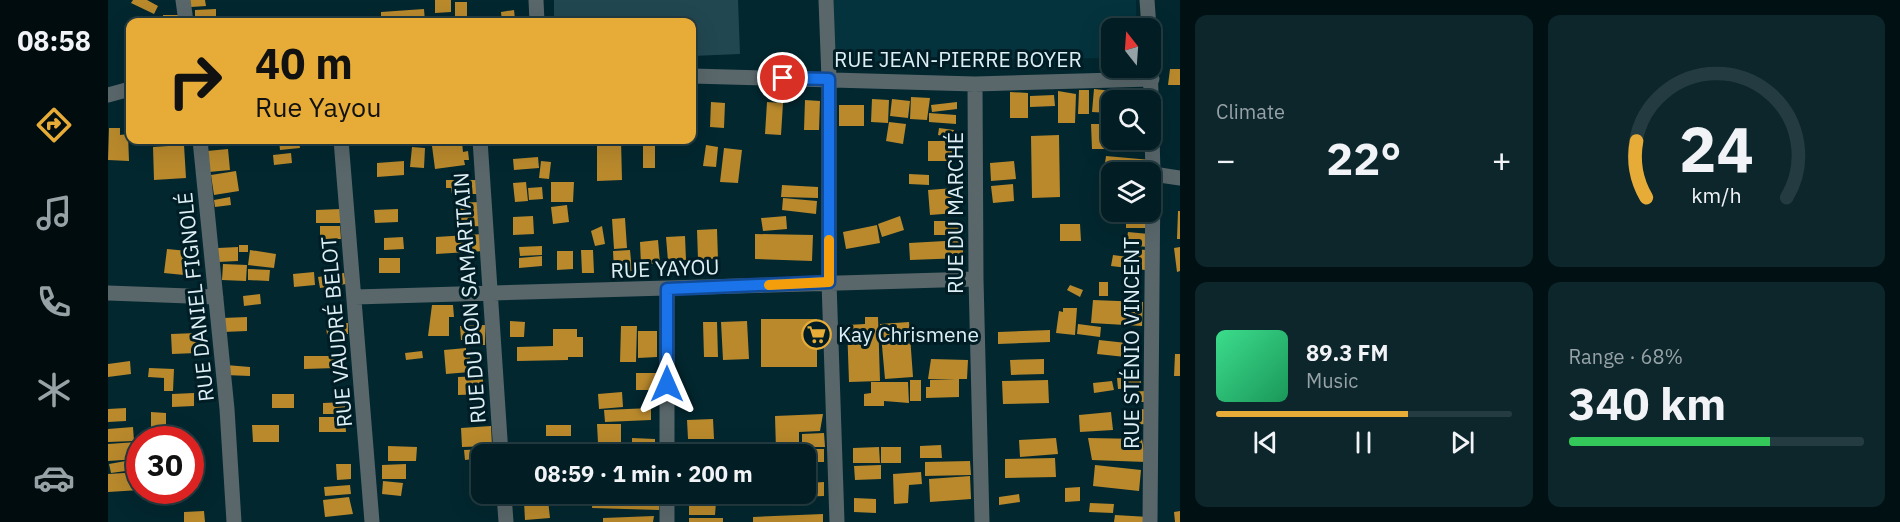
<!DOCTYPE html>
<html lang="en">
<head>
<meta charset="utf-8">
<style>
	:root { --surface:#021d23; --page:#0c262b; --text:#f1f3f6; --muted:#96a2a6; --line:#233b41; --accent:#e7ac37 }
	body { margin:0; font-family:"IBM Plex Sans",sans-serif; background:var(--page); color:var(--text); height:100vh; display:flex; flex-direction:column; font-size:22px; white-space:nowrap }
	* { box-sizing:border-box; margin:0 }
	p { font-size:20px; color:var(--muted) }
	.icon { flex:none; width:33px; height:33px; fill:none; stroke:currentColor; stroke-width:2; stroke-linecap:round; stroke-linejoin:round }
	.map { position:relative; flex:1; overflow:hidden }
	.sheet { display:flex; flex-direction:column; gap:15px; padding:15px; background:#011013; width:720px }
	.sheet>* { flex:none }
	.hud { position:absolute; left:18px; top:18px; width:570px; height:126px; border-radius:12px; box-shadow:0 6px 24px #0002,0 0 0 2px var(--line); background:#e7ac37; color:#111; overflow:hidden }
	.needle { width:39px; rotate:343deg }
	.fabs { position:absolute; left:993px; top:18px; display:grid; gap:12px }
	.fabs a { display:grid; place-items:center; width:60px; height:60px; border-radius:12px; background:var(--surface); box-shadow:0 6px 24px #0002,0 0 0 2px var(--line); font-size:30px }
	.speed { position:absolute; left:18px; top:426px; display:flex; gap:12px; font-size:30px; font-weight:700; text-align:center }
	.speed>* { display:grid; place-content:center; width:78px; height:78px; border-radius:50%; background:var(--surface); box-shadow:0 6px 24px #0002,0 0 0 2px var(--line); line-height:1 }
	.speed .limit { border:9px solid #d22; background:#fff; color:#111 }
	.pin { position:absolute; display:grid; place-items:center; width:51px; height:51px; color:#fff; margin:-26px; border:3px solid #fff; border-radius:50%; box-shadow:0 2px 6px #0007 }
	.me { position:absolute; width:66px; margin:-33px; rotate:0deg; stroke-linejoin:round; filter:drop-shadow(0 0 4px #0008) }
	.turn { display:flex; align-items:center; gap:21px; height:126px; padding:0 30px; font-size:27px }
	.turn .icon { width:78px; height:78px; stroke-width:2.5 }
	.turn b { display:block; font-size:42px; line-height:51px }
	.big { font-size:45px; font-weight:700; line-height:1.1 }
	.sheet .widget { flex:1; display:flex; flex-direction:column; justify-content:center; gap:9px; min-width:0; padding:0 21px; border-radius:12px; background:var(--page) }
	.sheet .dial { align-items:center; gap:0 }
	.dial svg { height:156px; overflow:visible; fill:none; stroke:var(--line); stroke-width:7; stroke-linecap:round; text-anchor:middle }
	.dial text { fill:var(--text); stroke:none }
	.song { display:flex; align-items:center; gap:18px }
	.cover { width:72px; height:72px; border-radius:9px; background:linear-gradient(135deg,hsl(150 70% 55%),hsl(150 70% 35%)) }
	.played { height:6px; border-radius:3px; background:linear-gradient(90deg,var(--accent) 65%,var(--line) 65%) }
	.keys { display:flex; justify-content:space-around; direction:ltr }
	.heat { display:flex; justify-content:space-between; align-items:center; font-size:33px; direction:ltr }
	.charge { height:9px; border-radius:4px; background:linear-gradient(90deg,#34c759 68%,var(--line) 0) }
	.sheet .tiles { flex:1; display:grid; gap:15px; grid-template-columns:repeat(2,1fr) }
	.trip { position:absolute; left:363px; top:444px; width:345px; height:60px; border-radius:12px; background:var(--surface); box-shadow:0 6px 24px #0002,0 0 0 2px var(--line); font-weight:700; line-height:60px; text-align:center }
	main { display:flex; flex:1; min-height:0 }
	.tabs { display:flex; flex-direction:column; width:108px; justify-content:space-around; align-items:center; background:#010c0e; color:var(--muted) }
	.tabs .icon { width:42px; height:42px }
	.tabs .on { color:var(--accent) }
	.tabs b { font-size:27px; color:var(--text) }
	.map>svg:first-child { display:block }
</style>
</head>
<body>
<main>
<nav class="tabs">
<b>08:58</b>
<svg class="icon on" aria-label="directions" viewBox="0 0 24 24"><path d="M12 3l9 9-9 9-9-9zM9 14v-3h6M13 9l2 2-2 2"/></svg>
<svg class="icon" aria-label="music" viewBox="0 0 24 24"><path d="M9 18V5l10-2v13"/><circle cx="6" cy="18" r="3"/><circle cx="16" cy="16" r="3"/></svg>
<svg class="icon" aria-label="phone" viewBox="0 0 24 24"><path d="M5 4h4l2 5-3 2q2 4 5 5l2-3 5 2v4C11 20 4 13 5 4z"/></svg>
<svg class="icon" aria-label="climate" viewBox="0 0 24 24"><path d="M12 3v18M4 7l16 10M4 17L20 7"/></svg>
<svg class="icon" aria-label="car" viewBox="0 0 24 24"><path d="M5 17H2v-5l4-1 3-4h7l3 4 3 1v5h-3M9 17h6M6 11h13"/><circle cx="7" cy="17" r="2"/><circle cx="17" cy="17" r="2"/></svg>
</nav>
<div class="map">
<svg width="1072" height="522" viewBox="0 0 1072 522">
	<rect width="100%" height="100%" fill="#03272f"/>
	<path fill="#04333d" d="M725,0h303v28h-24l-1,30 -277,4z"/>
	<path fill="#214750" d="M446,0h184l2,54 -48,2v-34h-138z"/>
	<path fill="#b9892c" d="M25,0h14l11,6 -4,8 -23,-11z
		M82,0h15l1,6 -15,1z
		M327,0h16v12l-16,1z
		M347,2h12v16h-12z
		M108,9v13h-21v-12z
		M316,9l1,13h-44v-10z
		M406,10l1,9 11,-1 1,4h-25l-1,-10z
		M55,15h18l1,7h-19z
		M1062,69h10v16h-12z
		M986,89l18,2 -1,22 -19,-1z
		M971,90h10v24h-11z
		M1015,90h24l1,10h-25z
		M950,91l18,3 -1,29h-17z
		M1006,91h8l-1,9h-7z
		M902,92l18,1v25h-18z
		M946,95l1,11 -25,1v-11z
		M803,97l19,1 -3,22 -17,-1z
		M764,99l17,1 -1,23 -17,-1z
		M784,99l18,2 -2,17 -18,-2z
		M697,100l15,1 -1,29h-15z
		M603,102l14,1 -1,25 -14,-1z
		M659,102l16,1 -2,32 -16,-1z
		M849,102v7l-25,3 -1,-7z
		M731,105h25v21h-25z
		M821,113l27,2v9l-27,-2z
		M781,122l17,2 -3,20 -17,-3z
		M983,124h21v16h30l-1,9h-49z
		M1,128h11v7l8,-1 1,27 -21,-1z
		M831,128l15,2 -1,8 -15,-3z
		M951,135l1,62 -28,1 -1,-62z
		M118,140h17l1,4 -17,2z
		M171,140h20l1,8 -20,2z
		M489,140h24l1,40 -25,1z
		M820,141h24v20h-24z
		M354,142l1,10 5,-1 1,9h-5l1,5 -30,4 -3,-23z
		M76,145l2,33 -32,2 -1,-33z
		M535,145h12v23h-12z
		M598,145l12,2 -2,20 -13,-1z
		M304,147l13,1 -1,20 -14,-1z
		M616,148l18,2 -4,33 -18,-1z
		M120,149l2,21 -21,2 -2,-21z
		M183,153l1,10 -18,2 -1,-10z
		M998,156l45,4 -1,12h-37v-8l-8,-1z
		M430,157l1,11 -25,2 -1,-11z
		M296,161v14l-27,2v-14z
		M433,161l10,1 -2,17 -10,-1z
		M906,161l2,18 -25,2 -1,-18z
		M128,171l3,20 -25,4 -3,-20z
		M801,174l20,1v10l-20,-1z
		M338,180h33l1,14h-28l-1,-6h-5z
		M418,182l2,19 -13,1 -2,-19z
		M443,182h23l-1,20h-22z
		M905,184l1,17 -21,2 -2,-17z
		M674,185l36,2v11l-37,-1z
		M434,187l1,12 -14,1 -1,-12z
		M846,188l2,25 -26,2 -2,-25z
		M122,197l1,8 -16,2 -1,-7z
		M675,198l34,3 -1,13 -34,-4z
		M372,202l1,24 -25,1 -1,-24z
		M459,205l2,17 -16,2 -2,-17z
		M233,209v14h-25v-13z
		M290,209v13l-23,1 -1,-13z
		M1070,211h2v28h-3z
		M1018,212h22l-1,16h-21z
		M425,216l1,18 -21,1v-18z
		M678,216l1,13 -24,2 -2,-13z
		M792,216l4,14 -22,7 -4,-13z
		M517,218l2,30 -13,1 -2,-30z
		M826,221h26v14h-26z
		M952,224h20l1,17h-21z
		M769,225l3,18 -34,6 -3,-17z
		M212,226h20l1,13h-21z
		M494,226l3,18 -10,2 -4,-15z
		M609,229l1,30h-20l-1,-29z
		M1020,232l21,2 -1,13 -22,-2z
		M375,234l1,17 -48,3v-17z
		M647,234l58,1 -1,26 -57,-2z
		M577,236l1,24 -18,1 -2,-24z
		M295,237l1,12 -20,1v-12z
		M550,240l2,23 -19,2 -1,-23z
		M855,240v18l-53,2 -1,-17z
		M131,245h9v7h-9z
		M434,246v9l-22,1 -1,-9z
		M130,247v14l-20,1v-14z
		M1072,247v24l-3,1 -3,-24z
		M59,249l21,2 -4,24 -20,-2z
		M1021,249l18,1 -2,20 -34,-4 2,-11 15,2z
		M142,250l26,4 -2,14 -26,-3z
		M473,250h12l1,23h-12z
		M522,250l2,21h-18l-1,-20z
		M449,251h16v18l-16,1z
		M434,256v10l-23,2v-10z
		M271,258h21v15h-21z
		M115,264l24,1 -1,16 -24,-1z
		M140,269l22,1 -1,11 -21,-1z
		M206,272l1,13 -21,2 -1,-13z
		M236,273l2,11 -26,4 -2,-11z
		M991,282h9v14h-9z
		M962,285l13,5 -3,7 -13,-7z
		M152,294l1,10 -17,2 -1,-10z
		M985,300l50,2 -1,24 -51,-3z
		M324,305h21l1,12h-5v19h-21z
		M955,308h14l-2,27 -19,-2 3,-22 4,1z
		M139,317v14l-24,1v-14z
		M757,317h13l2,64 -31,1 -2,-57 18,-1z
		M653,319h56v48h-56z
		M402,321l15,1 -1,15h-14z
		M639,321l2,38 -26,1 -2,-38z
		M595,322h14l1,35h-14z
		M801,322l4,55 -28,2 -5,-55z
		M240,323v11l-21,1 -1,-10z
		M970,324l23,3 -1,10 -23,-3z
		M377,325v20h-15l-1,-5h-8l-1,-14z
		M513,326h16l-1,36h-16z
		M445,329h24v8h6v20h-15v3l-51,1v-14l36,-1z
		M942,330v12l-52,2v-12z
		M530,331h19v26l-19,1z
		M89,333v20l-25,1 -1,-20z
		M991,340l37,4 -1,14 -38,-4z
		M358,348v6h4v18l-24,2 -2,-24z
		M314,351l1,7 -17,2 -1,-7z
		M1067,354h5v22h-6z
		M196,356h32v12l-32,1z
		M823,359l37,1 -1,19h-8v18l-33,1v-11h4v-7h26l-28,-1z
		M936,359v15l-33,1 -1,-15z
		M22,361l1,13 -23,3v-13z
		M118,365l24,2v9l-25,-1z
		M41,368l25,1 -1,22h-9v-13l-16,-1z
		M528,373h22v17h-22z
		M375,376v18l-25,1v-18z
		M1033,377v11l-23,1 -1,-11z
		M802,380h11v21h-11z
		M940,380l1,23 -46,1 -1,-23z
		M1004,381l2,9 -20,3 -1,-10z
		M763,382h37l1,21 -25,-2v5h-20v-12l7,-1z
		M1037,391v11h-14l-1,-10z
		M514,392l1,15 -24,2 -1,-15z
		M86,393v13l-22,1v-13z
		M164,394h22v14h-22z
		M237,402v12h-22v-11z
		M18,408v13l-18,1v-13z
		M543,408v12l-46,2 -1,-12z
		M1038,409l1,15 -21,1v-15z
		M43,412l15,1v25h-15z
		M1003,412l2,18 -33,2 -1,-17z
		M715,414l-3,17 -21,1v17l-23,1 -1,-34z
		M211,417h26l1,15h-27z
		M605,419l1,20h-26l-1,-19z
		M489,424h24v18l-23,1z
		M144,425h27v17h-26z
		M438,425h25v11h-25z
		M383,426l1,20 -30,1 -1,-19z
		M25,427l1,14 -26,1v-13z
		M716,433l1,14h-23v-13z
		M524,438l23,1v13l-23,-1z
		M948,438l2,16 -38,3 -1,-17z
		M980,438l54,1 4,23 -54,-2z
		M29,442l1,17 -30,2v-17z
		M427,444h22v10h-22z
		M470,445l1,8 -15,1 -1,-8z
		M833,445l1,13h-22v-12z
		M280,446l29,1 -1,14h-28z
		M771,447l1,16h-27v-15z
		M773,447h20v16h-20z
		M377,449v5h-3v4l-17,2 -1,-10z
		M694,449h22v13h-18v-8h-4z
		M628,450l22,1v3h-22z
		M947,458l1,19 -51,1v-19z
		M23,460l2,10 -22,3 -2,-9z
		M862,461l1,14 -46,1v-14z
		M228,464h15v15l-14,1z
		M298,464v15h-24v-14z
		M773,465v14l-26,1 -1,-14z
		M987,465l46,5 -2,21 -46,-5z
		M32,472v18l-32,2v-18z
		M813,472l1,12 -13,1 -1,18 -14,1 -1,-30z
		M862,476l1,23 -41,3 -1,-23z
		M275,481l20,2 -2,13 -19,-2z
		M716,482v14l-28,1v-3h10v-11z
		M242,485l1,9 -26,2 -1,-9z
		M972,487v14l-15,1v-14z
		M485,494h67l-1,16 -67,-2z
		M582,494h28v4l-27,1z
		M911,494l1,8 -21,3v-8z
		M241,497l4,17 -28,3 -2,-17z
		M746,498l22,1v14l-22,-1z
		M440,500l2,18 -25,2 -1,-18z
		M581,502h27l-1,13h-26z
		M982,503l24,1 -1,9 -24,-1z
		M96,511l1,11h-21v-10z
		M1072,511v11h-5l-1,-10z
		M715,514v8h-70v-5z
		M1007,515l34,2 -1,5h-34z
		M546,516l-1,6h-50v-4z
		M581,518h34v4h-34z"/>
	<g fill="none" stroke-linecap="round" stroke-linejoin="round">
		<path stroke="#59676b" stroke-width="15" d="M75,0l3,22
			M428,0l1,22
			M718,0l3,79v203l8,240
			M1039,0l2,28
			M584,76l283,8 177,-5
			M867,84l1,195 6,243
			M0,95l22,-6
			M92,140l27,269 7,113
			M233,140l31,382
			M372,140l21,314
			M1045,174l27,4
			M559,289v165
			M0,293l108,4
			M247,297l621,-18
			M396,494l2,28
			M559,494v28
			M1042,522l3,-348 -3,-118"/>
	</g>
	<g fill="none" stroke-linecap="round" stroke-linejoin="round">
		<defs>
			<path id="route" d="M559,384v-95l162,-7v-203l-46,-1"/>
		</defs>
		<use href="#route" stroke="#114b97" stroke-width="15"/>
		<use href="#route" stroke="#1a73e8" stroke-width="10"/>
		<path stroke="#f59e0b" stroke-width="10" d="M661,285l60,-3v-42"/>
	</g>
	<defs>
		<symbol id="supermarket-ring" viewBox="-11 -11 22 22"><circle r="9.5" fill="#001d25" stroke="#e7ac37" stroke-width="1.5"/><path d="M-6-5.5h2.5l.6 2H6L4.5 2H-2.5L-4.4-4H-6ZM-1.5 3.2a1.3 1.3 0 1 0 .1 0ZM3 3.2a1.3 1.3 0 1 0 .1 0Z" fill="#e7ac37"/></symbol>
	</defs>
	<g fill-rule="evenodd">
		<use href="#supermarket-ring" x="692" y="318" width="33" height="33"/>
	</g>
	<g text-anchor="middle" dominant-baseline="central" stroke-width="6" stroke-linejoin="round" paint-order="stroke">
		<g font-size="21" fill="#ddeff5" stroke="#001d25">
			<text x="850" y="59">RUE JEAN-PIERRE BOYER</text>
			<text transform="translate(847 213) rotate(-90)">RUE DU MARCHÉ</text>
			<text transform="translate(557 268) rotate(-2)">RUE YAYOU</text>
			<text transform="translate(87 297) rotate(-96)">RUE DANIEL FIGNOLÉ</text>
			<text transform="translate(361 298) rotate(-94)">RUE DU BON SAMARITAIN</text>
			<text transform="translate(228 332) rotate(-95)">RUE VAUDRÉ BELOT</text>
			<text transform="translate(1023 343) rotate(-90)">RUE STÉNIO VINCENT</text>
		</g>
		<g font-size="21" fill="#ddeff5" stroke="#001d25" text-anchor="start">
			<text x="730" y="334">Kay Chrismene</text>
		</g>
	</g>
</svg>
<div class="fabs">
<a><svg class="needle" viewBox="-14 -14 28 28"><path d="M0-13l5 13h-10z" fill="#e53935"/><path d="M0 13l5-13h-10z" fill="#96a2a6"/></svg></a>
<a><svg class="icon" aria-label="search" viewBox="0 0 24 24"><circle cx="10" cy="10" r="6"/><path d="M15 15l6 6"/></svg></a>
<a><svg class="icon" aria-label="layers" viewBox="0 0 24 24"><path d="M12 4l9 5-9 5-9-5zM3 14l9 5 9-5"/></svg></a>
</div>
<div class="speed"><div class="limit">30</div></div>
<div class="pin" style="left:675px;top:78px;background:#d93025"><svg class="icon" aria-label="arrive" viewBox="0 0 24 24"><path d="M6 21V4h12l-3 4 3 4H6"/></svg></div>
<svg class="me" style="left:559px;top:384px" viewBox="-20 -20 40 40"><path d="M0-17L14 15 0 8-14 15z" fill="#1a73e8" stroke="#fff" stroke-width="4"/></svg>
<div class="trip">08:59 · 1 min · 200 m</div>
<div class="hud">
<div class="turn"><svg class="icon" aria-label="right" viewBox="0 0 24 24"><path d="M7 20v-9h11M14 6l5 5-5 5"/></svg><div><b>40 m</b>Rue Yayou</div></div>
</div>
</div>
<section class="sheet">
<div class="tiles">
<div class="widget"><p>Climate</p>
<div class="heat"><a>−</a><b class="big">22°</b><a>+</a></div>
</div>
<div class="widget dial"><svg viewBox="0 0 100 80">
<path d="M14 69A42 42 0 1 1 86 69"/>
<path d="M14 69A42 42 0 0 1 9 40" stroke="#e7ac37"/>
<text x="50" y="56" font-size="32" font-weight="700">24</text>
<text x="50" y="72" font-size="11">km/h</text>
</svg></div>
<div class="widget">
<div class="song"><i class="cover"></i><div><b>89.3 FM</b><p>Music</p></div></div>
<div class="played"></div>
<div class="keys"><svg class="icon" aria-label="previous" viewBox="0 0 24 24"><path d="M18 5L8 12l10 7zM5 5v14"/></svg><svg class="icon" aria-label="pause" viewBox="0 0 24 24"><path d="M8 5v14M16 5v14"/></svg><svg class="icon" aria-label="next" viewBox="0 0 24 24"><path d="M6 5l10 7-10 7zM19 5v14"/></svg></div>
</div>
<div class="widget"><p>Range · 68%</p><b class="big">340 km</b><div class="charge"></div></div>
</div>
</section>
</main>
</body>
</html>
